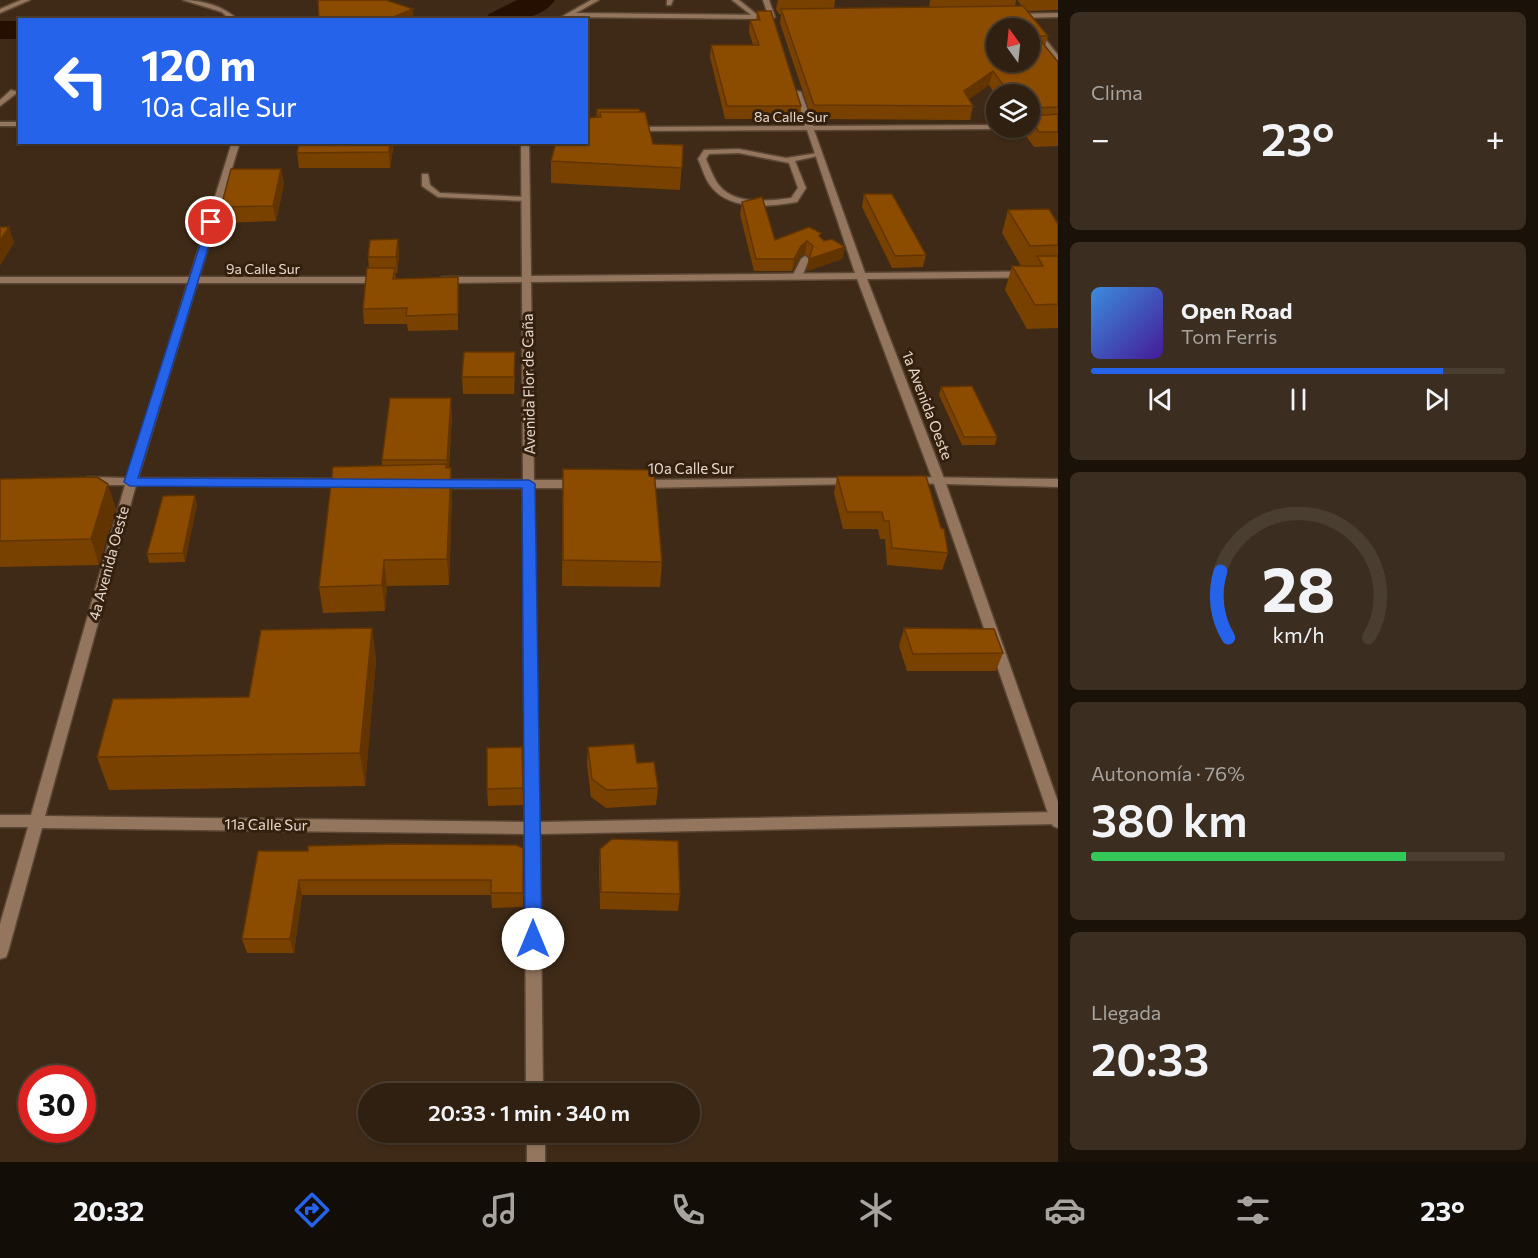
<!DOCTYPE html>
<html lang="es">
<head>
<meta charset="utf-8">
<style>
	:root { --surface:#2f2011; --page:#3b2d1f; --text:#f1f3f6; --muted:#a7a39f; --line:#4a3e31; --accent:#2563eb }
	body { margin:0; font-family:Commissioner,sans-serif; background:var(--page); color:var(--text); height:100vh; display:flex; flex-direction:column; font-size:22px; white-space:nowrap }
	* { box-sizing:border-box; margin:0 }
	p { font-size:20px; color:var(--muted) }
	.icon { flex:none; width:33px; height:33px; fill:none; stroke:currentColor; stroke-width:2; stroke-linecap:round; stroke-linejoin:round }
	.map { position:relative; flex:1; overflow:hidden }
	.drawer { display:flex; flex-direction:column; gap:12px; padding:12px; background:#1a1209; width:480px }
	.drawer>* { flex:none }
	.guide { position:absolute; left:18px; top:18px; width:570px; height:126px; border-radius:0px; box-shadow:0 2px 4px #0004,0 0 0 2px var(--line); background:#2563eb; color:#fff; overflow:hidden }
	.needle { width:39px; rotate:345deg }
	.controls { position:absolute; left:986px; top:18px; display:grid; gap:12px }
	.controls a { display:grid; place-items:center; width:54px; height:54px; border-radius:50%; background:var(--surface); box-shadow:0 2px 4px #0004,0 0 0 2px var(--line); font-size:30px }
	.speed { position:absolute; left:18px; top:1065px; display:flex; gap:12px; font-size:30px; font-weight:700; text-align:center }
	.speed>* { display:grid; place-content:center; width:78px; height:78px; border-radius:50%; background:var(--surface); box-shadow:0 2px 4px #0004,0 0 0 2px var(--line); line-height:1 }
	.speed .limit { border:9px solid #d22; background:#fff; color:#111 }
	.pin { position:absolute; display:grid; place-items:center; width:51px; height:51px; color:#fff; margin:-26px; border:3px solid #fff; border-radius:50%; box-shadow:0 2px 6px #0007 }
	.me { position:absolute; width:66px; margin:-33px; rotate:0deg; stroke-linejoin:round; filter:drop-shadow(0 0 4px #0008) }
	.turn { display:flex; align-items:center; gap:21px; height:126px; padding:0 24px; font-size:27px }
	.turn .icon { width:78px; height:78px; stroke-width:2.5 }
	.turn b { display:block; font-size:42px; line-height:51px }
	.big { font-size:45px; font-weight:600; line-height:1.1 }
	.drawer .card { flex:1; display:flex; flex-direction:column; justify-content:center; gap:9px; min-width:0; padding:0 21px; border-radius:9px; background:var(--page) }
	.drawer .dial { align-items:center; gap:0 }
	.dial svg { height:156px; overflow:visible; fill:none; stroke:var(--line); stroke-width:7; stroke-linecap:round; text-anchor:middle }
	.dial text { fill:var(--text); stroke:none }
	.song { display:flex; align-items:center; gap:18px }
	.cover { width:72px; height:72px; border-radius:9px; background:linear-gradient(135deg,hsl(210 70% 55%),hsl(260 70% 35%)) }
	.played { height:6px; border-radius:3px; background:linear-gradient(90deg,var(--accent) 85%,var(--line) 85%) }
	.keys { display:flex; justify-content:space-around; direction:ltr }
	.heat { display:flex; justify-content:space-between; align-items:center; font-size:33px; direction:ltr }
	.charge { height:9px; border-radius:4px; background:linear-gradient(90deg,#34c759 76%,var(--line) 0) }
	.trip { position:absolute; left:358px; top:1083px; width:342px; height:60px; border-radius:30px; background:var(--surface); box-shadow:0 2px 4px #0004,0 0 0 2px var(--line); font-weight:600; line-height:60px; text-align:center }
	.tab-bar { display:flex; height:96px; justify-content:space-around; align-items:center; background:#130d07; color:var(--muted) }
	.tab-bar .icon { width:42px; height:42px }
	.tab-bar .selected { color:var(--accent) }
	.tab-bar b { font-size:27px; color:var(--text) }
	main { display:flex; flex:1; min-height:0 }
	.map>svg:first-child { display:block }
</style>
</head>
<body>
<main>
<div class="map">
<svg width="1058" height="1162" viewBox="0 0 1058 1162">
	<rect width="100%" height="100%" fill="#3f2a17"/>
	<g fill="none" stroke-linecap="round" stroke-linejoin="round">
		<path fill="#240f00" fill-rule="evenodd" d="M517,0h38c-16,22 -46,20 -70,20l4,-6z
			M0,21h20v18h-20z"/>
		<defs>
			<path id="service" d="M667,0h6l-2,5h-4z
				M732,0h7l21,17 -5,1z
				M739,149l47,9 32,-5 4,2 -27,6 11,27 -9,14c-28,5 -69,9 -87,-17 -6,-8 -8,-18 -12,-26l6,-9zM739,153l50,10 9,25 -7,10c-24,3 -60,8 -75,-17 -4,-7 -7,-15 -10,-22l3,-5z
				M422,174h6l2,11 10,8 86,4 4,2 -4,2 -88,-4 -16,-11z
				M805,256l4,3 -7,18 -2,2h-6l-2,-2 9,-18z"/>
			<path id="minor" d="M21,0h9l-30,13v-4z
				M183,0c19,0 41,6 55,20h-8l-8,-8z
				M591,0h8l-23,13 192,2 -5,-15h6l6,17 -3,2 -203,-2 -4,3h-9z
				M11,90l7,2 -18,14v-6z
				M232,142h8l-41,135h181l5,3 -5,3h-183l-59,195 209,1 6,4 -6,4 -211,-2 -91,331 480,6 -2,-334h-87l-6,-4 6,-4h87l-1,-198 -80,1 -5,-3 5,-3h80l-1,-135h8l2,134 330,-3 5,3 -5,3 -330,3 3,198h44l6,4 -6,4h-44l5,334 519,-10v12l-518,10 3,260h-17l-1,-260 -483,-6 -34,124 -2,5 -6,2v-35l28,-97h-28v-12h31l94,-330h-37l-6,-4 6,-4 39,1 61,-195h-188v-6h190z
				M913,477l145,2v8l-149,-4 -2,-2z
				M851,478l6,4 -2,2 -215,4 -6,-4 6,-4z
				M527,1132h18v30h-18z"/>
			<path id="tertiary" d="M1058,13v4l-41,1 -3,-2 3,-2z
				M1034,30h4l20,25v7l-2,-1 -22,-29z
				M794,90l7,2 12,34 183,-1v3h3l-3,1 -182,1 51,143 193,-2v6l-191,2 78,202 113,321v26l-5,-2 -2,-4 -118,-341 -77,-205 -49,-146 -173,1 -4,-2 4,-2 171,-1z
				M0,122h20v4h-20z"/>
		</defs>
		<use href="#service" stroke="#5a4634" stroke-width="3"/>
		<use href="#minor" stroke="#5a4634" stroke-width="3"/>
		<use href="#tertiary" stroke="#5a4634" stroke-width="3"/>
		<use href="#service" fill="#94765e" fill-rule="evenodd"/>
		<use href="#minor" fill="#94765e" fill-rule="evenodd"/>
		<use href="#tertiary" fill="#94765e" fill-rule="evenodd"/>
	</g>
	<path fill="#784100" d="M778,0h57l-1,9 95,-2 1,-7h86l-1,6h7l-5,-6h41v10l-31,1 21,25 -3,10 13,16v84l-24,1 -14,-19h9v-34l-33,1 -7,-10 -20,14 4,7 -3,14 -158,-1 -32,-96 1,-9h-2l-3,-5z
		M757,11l44,95 -1,13h-75l-15,-62 1,-12h42l-4,-13 1,-12h6z
		M597,109l56,35 30,1 -3,45 -129,-7v-22l35,-19v-24h10z
		M299,142h95l-4,26h-91l-2,-15z
		M281,169l3,15 -8,37 -52,2 -3,-16z
		M864,194l62,61 -3,12 -31,1 -30,-61z
		M742,202l33,38 45,-2 4,3 21,6 -3,12 -35,12 2,-14 -4,-3 -6,4 -7,13h-38l-14,-57z
		M1008,210l50,14v104l-31,1 -22,-39 7,-24h9l-19,-33z
		M398,239l1,16 -2,18h-2l1,6 62,-2v53l-50,1 -1,-7h-43l-1,-15 6,-41 -1,-11z
		M515,369l-1,25h-51l-1,-17z
		M941,387l56,50 -2,8h-33l-23,-50z
		M452,415l-3,53 3,26 -3,91 -62,1 -2,25 -62,2 -4,-26 63,-121v-6z
		M563,469l99,93 -2,25 -98,-1z
		M837,476l111,77 -6,17 -55,-5 -2,-26h-5l-2,-10h-35l-9,-36z
		M0,479l116,30 -17,56 -99,2z
		M197,504l-12,58 -36,1 -2,-9z
		M372,628l4,33 -11,125 -256,4 -12,-33 152,-60z
		M904,628l99,25 -7,18h-89l-8,-25z
		M522,747l1,58 -35,1 -1,-17z
		M588,747l49,16 21,25 -2,17 -50,3 -15,-11 -4,-33z
		M523,848v59l-31,1 -1,-13h-189l-8,58h-47l-5,-14 66,-88z
		M600,849l80,45 -2,17 -78,-2 -1,-43z"/>
	<path fill="#623500" d="M413,9l1,11h-28z
		M993,71l-4,14 -29,20 4,-14z
		M390,142h4l-4,26 -1,-16z
		M281,169l3,15 -8,37 -3,-15z
		M9,227l5,16 -14,23v-25z
		M398,239l1,16 -2,18 -1,-16z
		M807,241l-2,13 -6,4 -7,13 2,-12 7,-13z
		M845,247l-3,12 -35,12 2,-12z
		M451,398l1,17 -4,62 -1,-17z
		M451,468l1,26 -3,91 -2,-26z
		M108,484l8,25 -17,56 -8,-26z
		M195,495l2,9 -12,58 -2,-9z
		M384,560l3,26 -2,25 -3,-26z
		M372,628l4,33 -11,125 -5,-33z
		M299,880l3,15 -8,58 -4,-14z"/>
	<path fill="#8c4c00" stroke="#623500" stroke-width="1.5" fill-rule="evenodd" d="M318,0h68l27,9 -27,11h-67z
		M1023,6l25,30h-11l21,26v45l-27,1 2,8 25,-2v18h-19l-10,-13v-25h-19l-17,-23 -29,20 9,15 -159,-1 -33,-96zM996,28h33v34h-33z
		M757,11h14l30,95h-74l-16,-61h48l-9,-25h10z
		M597,109h42l1,3h-40v5h-2z
		M600,112h45l8,32 30,1 -1,23 -131,-7 5,-19h30v-2l3,1 -3,-16v-7l15,-1z
		M299,142h91l-1,10 -92,1z
		M231,169h50l-8,37 -52,1z
		M864,194h28l34,61 -31,1z
		M762,197l13,43 34,-13 12,6 -2,3 5,5 8,-2 13,8 -36,12 4,-13 -6,-5 -6,5 -7,13h-38l-14,-57z
		M1049,209l9,15v21l-28,1 -22,-36z
		M0,227h9l-9,14z
		M398,239l-2,18h-28l2,-17z
		M1037,256h21v48l-23,1 -23,-39h31z
		M367,268h28l-2,11 65,-2v37l-52,2 1,-8 -44,1z
		M464,352h51l-1,25h-52z
		M972,386l25,51h-33l-23,-50z
		M390,398h61l-4,62h-65z
		M446,464v4h5l-4,91 -63,1 -2,25 -63,2 14,-120z
		M563,469l91,1 8,92 -99,-2z
		M837,476h89l15,52 3,1 4,24 -56,-5 -3,-27h-5l-2,-9h-35z
		M97,477l11,7 -17,55 -91,2v-62z
		M195,495l-12,58 -36,1 16,-58z
		M372,628l-12,125 -263,4 16,-58 136,-2 12,-67z
		M904,628l90,1 9,24 -90,1z
		M634,744l3,19 17,-1 4,26 -51,2 -15,-11 -4,-32z
		M522,747l1,41 -36,1v-41z
		M612,839l66,2 2,53 -79,-2 -1,-43z
		M395,844l121,1 7,3v45h-32v-13h-192l-9,59h-48l16,-88h50v-5z"/>
	<path fill="#2563eb" stroke="#184099" stroke-width="1.5" d="M208,220l8,2 -78,256 391,2 6,4 7,455 -2,5 -7,2 -6,-2 -2,-5 -3,-451 -392,-2 -6,-4z"/>
	<g text-anchor="middle" dominant-baseline="central" stroke-width="6" stroke-linejoin="round" paint-order="stroke">
		<g font-size="14" fill="#e6d7cc" stroke="#35200d">
			<text x="791" y="116">8a Calle Sur</text>
			<text x="263" y="268">9a Calle Sur</text>
		</g>
		<g font-size="15" fill="#e6d7cc" stroke="#35200d">
			<text transform="translate(528 384) rotate(-91)">Avenida Flor de Caña</text>
			<text transform="translate(928 405) rotate(69)">1a Avenida Oeste</text>
			<text x="691" y="468">10a Calle Sur</text>
			<text transform="translate(108 563) rotate(-75)">4a Avenida Oeste</text>
			<text transform="translate(266 824) rotate(1)">11a Calle Sur</text>
		</g>
	</g>
</svg>
<div class="controls">
<a><svg class="needle" viewBox="-14 -14 28 28"><path d="M0-13l5 13h-10z" fill="#e53935"/><path d="M0 13l5-13h-10z" fill="#a7a39f"/></svg></a>
<a><svg class="icon" aria-label="layers" viewBox="0 0 24 24"><path d="M12 4l9 5-9 5-9-5zM3 14l9 5 9-5"/></svg></a>
</div>
<div class="speed"><div class="limit">30</div></div>
<div class="pin" style="left:211px;top:222px;background:#d93025"><svg class="icon" aria-label="arrive" viewBox="0 0 24 24"><path d="M6 21V4h12l-3 4 3 4H6"/></svg></div>
<svg class="me" style="left:533px;top:939px" viewBox="-20 -20 40 40"><circle r="19" fill="#fff"/><path d="M0-13L10 11 0 6-10 11z" fill="#2563eb"/></svg>
<div class="trip">20:33 · 1 min · 340 m</div>
<div class="guide">
<div class="turn"><svg class="icon" aria-label="left" viewBox="0 0 24 24"><path d="M17 20v-9H6M10 6l-5 5 5 5"/></svg><div><b>120 m</b>10a Calle Sur</div></div>
</div>
</div>
<section class="drawer">
<div class="card"><p>Clima</p>
<div class="heat"><a>−</a><b class="big">23°</b><a>+</a></div>
</div>
<div class="card">
<div class="song"><i class="cover"></i><div><b>Open Road</b><p>Tom Ferris</p></div></div>
<div class="played"></div>
<div class="keys"><svg class="icon" aria-label="previous" viewBox="0 0 24 24"><path d="M18 5L8 12l10 7zM5 5v14"/></svg><svg class="icon" aria-label="pause" viewBox="0 0 24 24"><path d="M8 5v14M16 5v14"/></svg><svg class="icon" aria-label="next" viewBox="0 0 24 24"><path d="M6 5l10 7-10 7zM19 5v14"/></svg></div>
</div>
<div class="card dial"><svg viewBox="0 0 100 80">
<path d="M14 69A42 42 0 1 1 86 69"/>
<path d="M14 69A42 42 0 0 1 10 35" stroke="#2563eb"/>
<text x="50" y="56" font-size="32" font-weight="700">28</text>
<text x="50" y="72" font-size="11">km/h</text>
</svg></div>
<div class="card"><p>Autonomía · 76%</p><b class="big">380 km</b><div class="charge"></div></div>
<div class="card"><p>Llegada</p><b class="big">20:33</b></div>
</section>
</main>
<nav class="tab-bar">
<b>20:32</b>
<svg class="icon selected" aria-label="directions" viewBox="0 0 24 24"><path d="M12 3l9 9-9 9-9-9zM9 14v-3h6M13 9l2 2-2 2"/></svg>
<svg class="icon" aria-label="music" viewBox="0 0 24 24"><path d="M9 18V5l10-2v13"/><circle cx="6" cy="18" r="3"/><circle cx="16" cy="16" r="3"/></svg>
<svg class="icon" aria-label="phone" viewBox="0 0 24 24"><path d="M5 4h4l2 5-3 2q2 4 5 5l2-3 5 2v4C11 20 4 13 5 4z"/></svg>
<svg class="icon" aria-label="climate" viewBox="0 0 24 24"><path d="M12 3v18M4 7l16 10M4 17L20 7"/></svg>
<svg class="icon" aria-label="car" viewBox="0 0 24 24"><path d="M5 17H2v-5l4-1 3-4h7l3 4 3 1v5h-3M9 17h6M6 11h13"/><circle cx="7" cy="17" r="2"/><circle cx="17" cy="17" r="2"/></svg>
<svg class="icon" aria-label="filters" viewBox="0 0 24 24"><path d="M4 7h16M4 17h16"/><circle cx="9" cy="7" r="2"/><circle cx="15" cy="17" r="2"/></svg>
<b>23°</b>
</nav>
</body>
</html>
